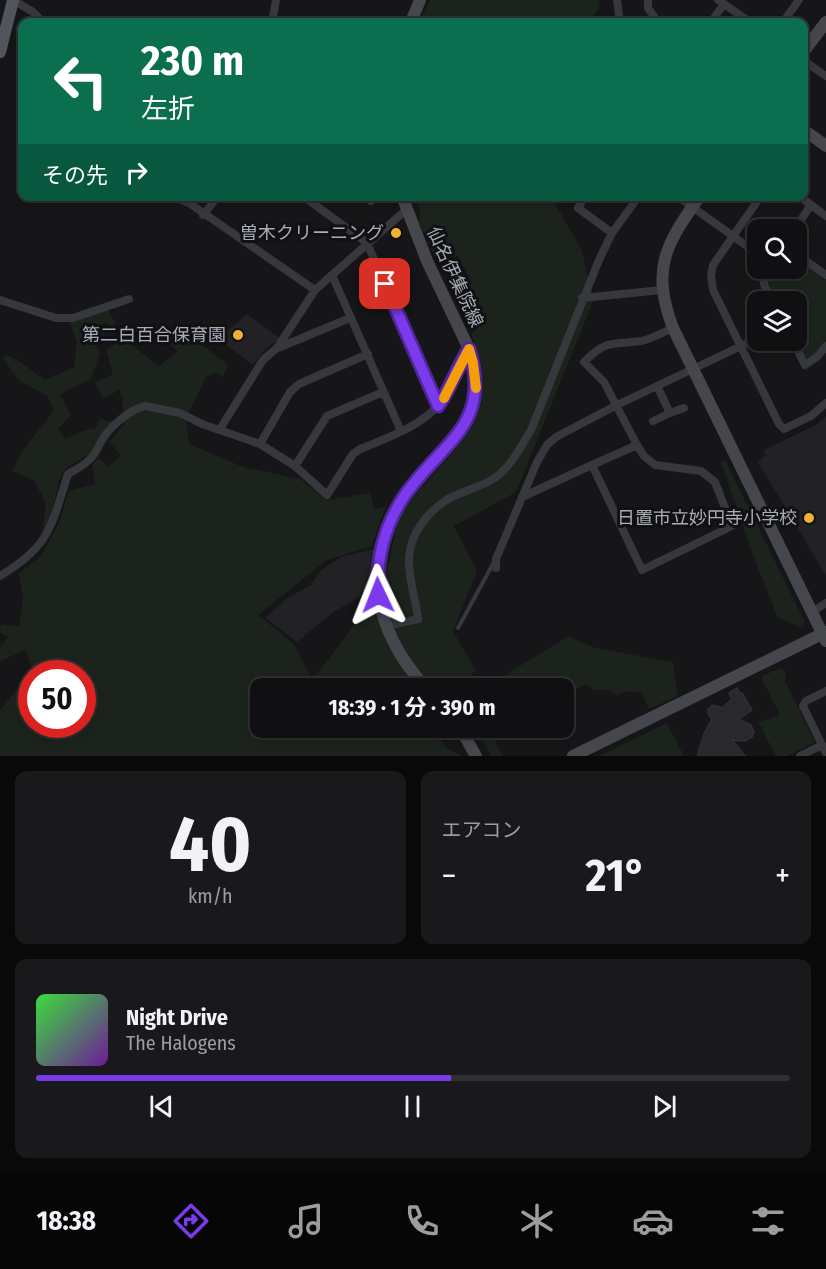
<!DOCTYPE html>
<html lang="ja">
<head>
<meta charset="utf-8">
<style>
	:root { --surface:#101012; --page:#19191b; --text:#f1f3f6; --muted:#9c9d9f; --line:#303032; --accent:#7c3aed }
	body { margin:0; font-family:"Fira Sans Condensed","Noto Sans JP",sans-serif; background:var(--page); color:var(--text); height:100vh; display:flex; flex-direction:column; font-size:22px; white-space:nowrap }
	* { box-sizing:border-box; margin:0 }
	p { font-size:20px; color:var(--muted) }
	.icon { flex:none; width:33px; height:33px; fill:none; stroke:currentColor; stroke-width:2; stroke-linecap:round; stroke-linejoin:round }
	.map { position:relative; height:756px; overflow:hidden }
	.drawer { display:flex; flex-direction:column; gap:15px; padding:15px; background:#09090a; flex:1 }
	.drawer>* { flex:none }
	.hud { position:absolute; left:18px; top:18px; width:790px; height:183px; border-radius:12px; box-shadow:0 3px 9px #0003,0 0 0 2px var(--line); background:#0b6e4f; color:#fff; overflow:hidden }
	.buttons { position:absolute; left:747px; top:219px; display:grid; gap:12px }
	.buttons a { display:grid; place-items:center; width:60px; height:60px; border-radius:12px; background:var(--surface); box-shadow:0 3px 9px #0003,0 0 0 2px var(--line); font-size:30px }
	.speed { position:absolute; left:18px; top:660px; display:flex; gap:12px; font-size:30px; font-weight:700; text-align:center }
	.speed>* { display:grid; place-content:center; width:78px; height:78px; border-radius:50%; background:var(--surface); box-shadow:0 3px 9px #0003,0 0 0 2px var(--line); line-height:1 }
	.speed .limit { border:9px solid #d22; background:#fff; color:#111 }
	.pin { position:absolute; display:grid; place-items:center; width:51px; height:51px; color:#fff; margin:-26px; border-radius:12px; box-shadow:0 3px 9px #0006 }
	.me { position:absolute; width:66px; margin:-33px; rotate:358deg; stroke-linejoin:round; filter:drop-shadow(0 0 4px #0008) }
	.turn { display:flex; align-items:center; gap:21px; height:126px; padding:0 24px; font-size:27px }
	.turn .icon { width:78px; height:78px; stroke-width:2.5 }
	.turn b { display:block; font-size:42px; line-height:51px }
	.then { display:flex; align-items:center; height:57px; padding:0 24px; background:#0003; gap:12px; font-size:22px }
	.big { font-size:45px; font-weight:700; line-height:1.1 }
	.drawer .widget { flex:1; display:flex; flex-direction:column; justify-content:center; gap:9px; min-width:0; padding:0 21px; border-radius:12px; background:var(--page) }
	.drawer .dial { align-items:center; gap:0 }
	.dial b { font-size:78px; line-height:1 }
	.song { display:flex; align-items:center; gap:18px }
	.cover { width:72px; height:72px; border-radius:9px; background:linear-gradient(135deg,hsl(120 70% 55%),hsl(280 70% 35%)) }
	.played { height:6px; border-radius:3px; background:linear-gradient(90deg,var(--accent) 55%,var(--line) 55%) }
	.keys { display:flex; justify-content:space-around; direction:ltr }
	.heat { display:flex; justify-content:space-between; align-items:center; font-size:33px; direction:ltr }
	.drawer .tiles { flex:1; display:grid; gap:15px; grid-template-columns:1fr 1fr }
	.widget:last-child { grid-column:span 2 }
	.trip { position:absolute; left:250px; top:678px; width:324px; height:60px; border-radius:12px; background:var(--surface); box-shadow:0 3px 9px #0003,0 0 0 2px var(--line); font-weight:700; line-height:60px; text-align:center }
	.tabs { display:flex; height:96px; justify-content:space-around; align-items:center; background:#060607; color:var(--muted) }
	.tabs .icon { width:42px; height:42px }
	.tabs .current { color:var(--accent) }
	.tabs b { font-size:27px; color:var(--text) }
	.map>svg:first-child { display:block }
</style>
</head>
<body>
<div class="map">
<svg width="826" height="756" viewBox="0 0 826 756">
	<rect width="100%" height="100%" fill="#161618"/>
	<path fill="#222225" d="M247,314l33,24 -13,10 -14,17 -35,-26z
		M826,417v156l-1,1 -67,-112 8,-7 -2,-5 52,-25z
		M375,549l-4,22 2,18 -41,24 -35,29 -31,-24 20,-19 25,-14 10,-15 20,-13z"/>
	<path fill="#1c231d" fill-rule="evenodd" d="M430,0h169l1,7 -11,15h-170z
		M545,196l8,4 28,49 13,50 -78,193 -62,34 23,45 -24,60 22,38c-4,10 -13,19 -25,19l-32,-15 -8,8 3,7h-152v40h167l20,21 14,7h-462v-45l32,-42 -6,-19 -26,11v-13l8,-11 -8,-5 1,-7 18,1 4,-29 -4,-23 22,-18 18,-33 10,-32 26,-7 -3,-19 6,-7 11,8 12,-11 -12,-13 15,-17 -2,-29 -3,-6 -16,9 -8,-16 18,-9 -7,-24 18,-11 35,27 19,-14 -21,-22 4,-8 25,22 11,-3 31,24 -5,12 -7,-4 -10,4 -20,41 3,26 54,23 57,12 26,21 44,-7 4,16 12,-3 -15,40 -44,14 -69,55 36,29 18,36c21,-26 41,-52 59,-81 5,-7 11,-15 14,-23 7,-19 7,-40 15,-58 6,-14 20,-29 30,-40 46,-50 69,-76 41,-145l8,-5 -5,-12 -8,4 -13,-27 19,-9 -14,-28 -20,3 -4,-3 -15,-34 1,-11 -5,-14zM32,674h50v50h-50z
		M797,259l29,21v60l-9,13 -8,5 -5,-1 -8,-16v-39l-19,-1c-5,-10 -15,-22 -7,-32l26,-1z
		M109,310l6,13 -4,7 -5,-8 -5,3 4,8 -11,6 6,15 -9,25 -31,15 11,21 -13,14 8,10 16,-8 14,-3 1,-6 4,-3 5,2h8l-23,31 -27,18 -5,10 -7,33 -10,23 4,-33 -12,-22 -21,-10c8,-24 27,-40 41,-61l-7,-15 -28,-14 -16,-23 3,-3 10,4 29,21 29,-13 3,-25 -7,-19z
		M725,460l80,162 -5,5 -22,-9 -24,-60 -33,-96z
		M568,636l27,12 78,14 5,34 -29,13 -7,-16 -14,-2 -12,4 -5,-5h-17l-8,-6 -22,12v-8h-74l9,-9z
		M780,668l6,4 -1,9 30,61 -28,14h-11l-18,-34 22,-7 -19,-38z
		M667,723l17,33h-85z
		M474,728h34l-11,6 -1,9 6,13h-10z"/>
	<path fill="#29292c" stroke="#303034" stroke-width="1.5" d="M737,688l3,6 2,-1 10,17 -14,9 13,6 3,7 -2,5 -7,4 -13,-1 13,16h-48l7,-22 8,-15 -4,-5v-5l5,-4 9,3 10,-9 -3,-6z"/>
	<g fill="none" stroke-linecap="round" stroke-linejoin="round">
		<path stroke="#37383d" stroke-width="4" d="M458,628l36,-66"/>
		<path stroke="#37383d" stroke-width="8" d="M13,0l20,12 10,10
			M617,0l3,22
			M648,0v8l10,14
			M718,0l32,22
			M267,22l6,-5 3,-17
			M711,22l13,-18
			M783,22l16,-22
			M804,61l22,15
			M172,196l17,7 126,87
			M303,196l64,47 71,163
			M364,196l7,5 4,-5
			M585,196l-7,12 34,25
			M677,196l81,58
			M761,196l-48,69 -2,10 2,15 66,134 5,5 27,-13 15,-13
			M799,196l27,20
			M203,215l15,-19
			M794,230l17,-25
			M796,254l30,21
			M766,268c-7,12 1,23 6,34
			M332,275l69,156
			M582,298l80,-8
			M0,300l56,18h17l56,-19
			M792,340l13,25 12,-8 9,-11
			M278,348l72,-30
			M670,413l14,-5
			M653,421l17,-8 -13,-27
			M220,429l43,-69 14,-12 38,-58 91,-80
			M260,444l30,-52 9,-8 69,-30
			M637,445l7,11 11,9 46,6 14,11 17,44 -90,44 -50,-105z
			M637,445l-33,-63 -20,-20c23,-23 27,-17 57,-21 11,-2 22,-9 32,-13
			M295,466l32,-50 56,-24
			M522,497l70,-32
			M496,568v-9l41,-97 10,-17 9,-8 61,-32 141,-67
			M0,576c50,-30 51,-49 68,-102 9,-5 17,-9 23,-16 6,-6 8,-14 13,-21 8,-12 27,-28 41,-31l35,7 22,11 58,20 35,22 32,29 26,-41 7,-5c34,-14 73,-26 91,-62 6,-13 10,-26 18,-38
			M812,612l14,-9
			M386,626l32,-7c-2,-20 -10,-40 -9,-60 1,-25 18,-47 39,-60 15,-8 33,-12 47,-21 16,-12 26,-31 36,-48l68,-170 13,-27 27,-37
			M826,691l-20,10 -3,5 23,47
			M800,756l22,-11"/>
		<path stroke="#45474d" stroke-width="12" d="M411,22l9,-22
			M804,51l22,-29
			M804,130l22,16
			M402,196l25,65 42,88c23,75 -25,93 -63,145 -48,66 -32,137 20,194
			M700,196c-35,49 -49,73 -27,132l153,313
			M460,728l16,28
			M573,756l253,-124"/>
		<path stroke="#53555c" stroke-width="12" d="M0,52l13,-52"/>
	</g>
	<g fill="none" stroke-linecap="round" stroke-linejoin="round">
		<defs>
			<path id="route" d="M378,595c-2,-37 6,-69 27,-100 37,-53 88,-70 64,-146 -12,18 -18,39 -31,57l-53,-122"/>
		</defs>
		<use href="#route" stroke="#51269a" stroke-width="15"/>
		<use href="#route" stroke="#7c3aed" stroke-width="10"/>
		<path stroke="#f59e0b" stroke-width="10" d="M444,398l25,-49 4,14 3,25"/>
	</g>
	<g fill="#f2b134" stroke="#111113" stroke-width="2">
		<circle cx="396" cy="233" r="6"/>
		<circle cx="238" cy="335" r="6"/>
		<circle cx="809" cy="518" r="6"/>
	</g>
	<g text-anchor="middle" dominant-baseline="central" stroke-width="6" stroke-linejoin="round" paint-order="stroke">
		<g font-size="18" fill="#a8adb8" stroke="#111113" text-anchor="end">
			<text x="384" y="233">曽木クリーニング</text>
			<text x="226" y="335">第二白百合保育園</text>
			<text x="797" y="518">日置市立妙円寺小学校</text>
		</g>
		<g font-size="18" fill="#a8adb8" stroke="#111113">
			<text transform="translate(455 277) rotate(65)">仙名伊集院線</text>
		</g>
	</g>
</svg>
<div class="buttons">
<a><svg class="icon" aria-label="search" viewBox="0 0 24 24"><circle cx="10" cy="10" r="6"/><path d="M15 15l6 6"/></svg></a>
<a><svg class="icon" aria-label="layers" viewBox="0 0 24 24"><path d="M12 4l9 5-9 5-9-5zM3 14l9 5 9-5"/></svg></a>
</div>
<div class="speed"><div class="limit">50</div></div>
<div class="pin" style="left:385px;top:284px;background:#d93025"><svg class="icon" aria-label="arrive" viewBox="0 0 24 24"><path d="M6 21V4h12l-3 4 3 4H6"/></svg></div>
<svg class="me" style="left:378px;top:595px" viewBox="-20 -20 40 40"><path d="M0-17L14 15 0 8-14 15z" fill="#7c3aed" stroke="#fff" stroke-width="4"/></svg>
<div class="trip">18:39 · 1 分 · 390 m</div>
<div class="hud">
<div class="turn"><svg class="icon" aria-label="left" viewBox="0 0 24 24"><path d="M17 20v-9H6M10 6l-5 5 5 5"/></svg><div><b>230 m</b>左折</div></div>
<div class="then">その先<svg class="icon" aria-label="right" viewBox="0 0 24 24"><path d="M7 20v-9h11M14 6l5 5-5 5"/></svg></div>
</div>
</div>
<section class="drawer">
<div class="tiles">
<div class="widget dial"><b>40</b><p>km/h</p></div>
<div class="widget"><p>エアコン</p>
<div class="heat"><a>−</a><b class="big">21°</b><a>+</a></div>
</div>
<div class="widget">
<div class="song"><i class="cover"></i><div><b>Night Drive</b><p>The Halogens</p></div></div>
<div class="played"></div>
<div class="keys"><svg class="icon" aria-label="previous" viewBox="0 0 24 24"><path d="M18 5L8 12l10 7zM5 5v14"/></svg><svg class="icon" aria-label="pause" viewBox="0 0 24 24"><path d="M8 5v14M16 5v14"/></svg><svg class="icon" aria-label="next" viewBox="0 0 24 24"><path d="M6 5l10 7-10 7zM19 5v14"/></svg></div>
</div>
</div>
</section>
<nav class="tabs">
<b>18:38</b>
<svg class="icon current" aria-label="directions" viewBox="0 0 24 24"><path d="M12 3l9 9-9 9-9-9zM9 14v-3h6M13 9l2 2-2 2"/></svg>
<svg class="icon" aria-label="music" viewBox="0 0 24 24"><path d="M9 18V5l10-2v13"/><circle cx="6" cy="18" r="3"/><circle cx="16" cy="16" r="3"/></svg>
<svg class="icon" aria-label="phone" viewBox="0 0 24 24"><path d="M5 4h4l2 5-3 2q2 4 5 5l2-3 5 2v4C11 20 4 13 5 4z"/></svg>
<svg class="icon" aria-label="climate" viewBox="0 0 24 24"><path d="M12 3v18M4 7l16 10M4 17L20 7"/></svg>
<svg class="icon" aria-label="car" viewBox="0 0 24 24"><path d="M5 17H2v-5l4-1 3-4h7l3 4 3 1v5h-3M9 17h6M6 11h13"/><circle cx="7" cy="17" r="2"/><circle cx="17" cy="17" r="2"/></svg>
<svg class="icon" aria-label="filters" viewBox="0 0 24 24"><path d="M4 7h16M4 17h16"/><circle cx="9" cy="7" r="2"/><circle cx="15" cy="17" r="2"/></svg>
</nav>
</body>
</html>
